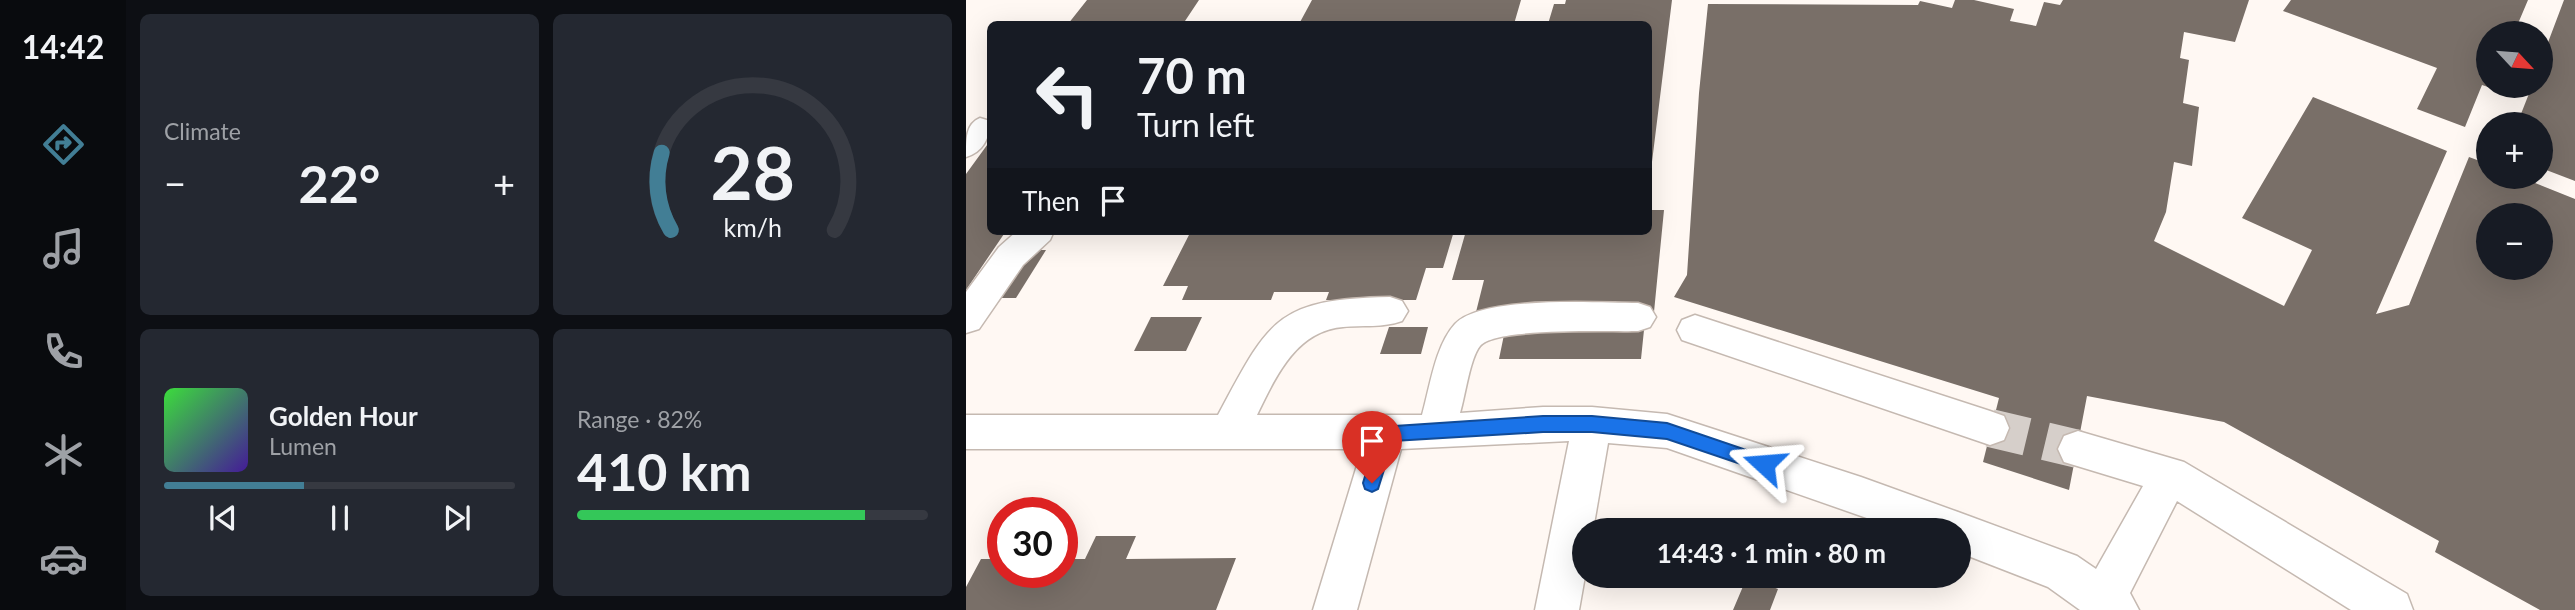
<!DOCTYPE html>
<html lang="en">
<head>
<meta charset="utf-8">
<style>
	:root { --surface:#171b24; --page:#242831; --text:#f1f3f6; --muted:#9ea1a6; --line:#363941; --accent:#427e95 }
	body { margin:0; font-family:Lato,sans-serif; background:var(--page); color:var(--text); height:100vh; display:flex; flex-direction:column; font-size:26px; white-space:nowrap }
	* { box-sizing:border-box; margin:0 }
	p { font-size:23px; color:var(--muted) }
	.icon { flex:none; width:38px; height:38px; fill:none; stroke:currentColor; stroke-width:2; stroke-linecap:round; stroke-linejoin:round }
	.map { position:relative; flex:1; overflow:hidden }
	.panel { display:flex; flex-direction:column; gap:14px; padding:14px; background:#0d0f14; width:840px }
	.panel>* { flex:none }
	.hud { position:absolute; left:21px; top:21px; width:665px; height:214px; border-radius:10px; box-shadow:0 7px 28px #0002; background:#171b24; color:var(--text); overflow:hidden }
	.needle { width:46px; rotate:116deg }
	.controls { position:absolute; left:1510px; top:21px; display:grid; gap:14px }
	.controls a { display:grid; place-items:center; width:77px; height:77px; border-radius:50%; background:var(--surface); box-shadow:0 7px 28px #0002; font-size:35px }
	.speed { position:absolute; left:21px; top:497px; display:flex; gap:14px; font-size:35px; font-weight:700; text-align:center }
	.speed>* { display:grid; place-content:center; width:91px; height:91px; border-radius:50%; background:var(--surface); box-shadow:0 7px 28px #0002; line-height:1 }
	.speed .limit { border:10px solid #d22; background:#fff; color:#111 }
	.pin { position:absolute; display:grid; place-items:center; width:60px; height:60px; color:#fff; margin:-72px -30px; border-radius:50% 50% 50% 0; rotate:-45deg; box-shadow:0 0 7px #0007 }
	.pin .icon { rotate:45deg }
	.me { position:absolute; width:77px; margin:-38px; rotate:289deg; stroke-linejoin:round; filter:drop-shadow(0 0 5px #0008) }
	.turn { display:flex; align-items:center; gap:24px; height:147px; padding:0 35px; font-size:32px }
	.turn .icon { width:91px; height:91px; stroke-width:2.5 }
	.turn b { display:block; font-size:49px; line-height:60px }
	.then { display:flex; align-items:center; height:66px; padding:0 35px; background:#0003; gap:14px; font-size:26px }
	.big { font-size:52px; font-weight:700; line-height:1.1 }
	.panel .widget { flex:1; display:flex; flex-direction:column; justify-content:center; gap:10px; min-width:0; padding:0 24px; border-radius:10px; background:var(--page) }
	.panel .dial { align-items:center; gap:0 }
	.dial svg { height:182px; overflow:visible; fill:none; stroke:var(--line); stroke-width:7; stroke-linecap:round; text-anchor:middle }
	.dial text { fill:var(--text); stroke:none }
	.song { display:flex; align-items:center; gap:21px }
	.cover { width:84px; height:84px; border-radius:10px; background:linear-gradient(135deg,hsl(120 70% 55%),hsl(260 70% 35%)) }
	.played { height:7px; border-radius:4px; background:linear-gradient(90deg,var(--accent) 40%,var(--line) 40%) }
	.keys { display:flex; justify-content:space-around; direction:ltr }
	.heat { display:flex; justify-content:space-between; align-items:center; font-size:38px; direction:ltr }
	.charge { height:10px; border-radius:5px; background:linear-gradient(90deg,#34c759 82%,var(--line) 0) }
	.panel .tiles { flex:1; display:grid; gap:14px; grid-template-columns:repeat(2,1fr) }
	.trip { position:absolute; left:606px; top:518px; width:399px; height:70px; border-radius:35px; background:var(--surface); box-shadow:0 7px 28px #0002; font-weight:700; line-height:70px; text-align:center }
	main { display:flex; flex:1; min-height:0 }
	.tabs { display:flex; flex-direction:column; width:126px; justify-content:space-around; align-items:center; background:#090b0e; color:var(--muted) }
	.tabs .icon { width:49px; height:49px }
	.tabs .selected { color:var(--accent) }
	.tabs b { font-size:32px; color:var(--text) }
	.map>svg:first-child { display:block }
</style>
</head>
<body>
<main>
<nav class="tabs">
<b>14:42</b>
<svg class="icon selected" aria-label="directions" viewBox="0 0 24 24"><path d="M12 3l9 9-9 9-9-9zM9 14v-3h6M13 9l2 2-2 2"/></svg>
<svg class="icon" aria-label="music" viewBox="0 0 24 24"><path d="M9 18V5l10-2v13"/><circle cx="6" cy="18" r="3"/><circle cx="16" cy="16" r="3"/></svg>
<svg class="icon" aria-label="phone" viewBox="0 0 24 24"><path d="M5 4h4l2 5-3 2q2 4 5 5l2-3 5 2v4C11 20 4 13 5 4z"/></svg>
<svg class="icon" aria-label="climate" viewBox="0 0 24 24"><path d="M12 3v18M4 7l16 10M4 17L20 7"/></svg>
<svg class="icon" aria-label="car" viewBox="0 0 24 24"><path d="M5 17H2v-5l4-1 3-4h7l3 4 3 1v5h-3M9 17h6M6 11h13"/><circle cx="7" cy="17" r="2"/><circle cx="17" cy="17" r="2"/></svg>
</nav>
<section class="panel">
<div class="tiles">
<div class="widget"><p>Climate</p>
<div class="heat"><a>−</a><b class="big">22°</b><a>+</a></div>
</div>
<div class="widget dial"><svg viewBox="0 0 100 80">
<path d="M14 69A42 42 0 1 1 86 69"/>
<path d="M14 69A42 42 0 0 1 10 35" stroke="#427e95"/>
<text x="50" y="56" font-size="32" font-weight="700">28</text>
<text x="50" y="72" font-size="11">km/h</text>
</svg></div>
<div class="widget">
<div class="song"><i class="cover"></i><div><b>Golden Hour</b><p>Lumen</p></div></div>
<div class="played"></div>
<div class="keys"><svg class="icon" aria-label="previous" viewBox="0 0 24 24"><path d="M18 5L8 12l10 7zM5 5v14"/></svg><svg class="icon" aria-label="pause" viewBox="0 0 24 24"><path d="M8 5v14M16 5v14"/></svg><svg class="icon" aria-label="next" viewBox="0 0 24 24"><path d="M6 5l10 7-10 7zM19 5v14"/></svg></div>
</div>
<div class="widget"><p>Range · 82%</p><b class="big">410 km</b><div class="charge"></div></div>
</div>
</section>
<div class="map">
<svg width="1609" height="610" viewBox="0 0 1609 610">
	<rect width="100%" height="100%" fill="#fff8f3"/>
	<path fill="#796f68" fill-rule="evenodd" d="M121,0h112l-16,24h-115z
		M346,0h209l-7,24h-215z
		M600,0h106l-22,178 -2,-154h-100l6,-20h11z
		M989,0h19l40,9 -4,12 26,5 8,-24 16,3 3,-5h186l-14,42 -51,-10 -4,26 9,2 -6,43 16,4 -7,59 -18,-4 -8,50 -12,29 130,65 28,-56 -70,-32 71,-121 134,54 -71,163 33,-9 60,-148 19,7v13h32l55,22v411h-35l-105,-58 4,-11 -215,-119 -137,-26 -18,94 -86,-28 16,-64 -325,-101 13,-22 12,-182 9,-89 210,1 2,-4 32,7zM1522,215h53v53h-53z
		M1325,0h237l-14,33h-26v54l-6,-2 -17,42 -48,-18 20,-41 -154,-57z
		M1598,0h11v181l-34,-13v-44h-24l15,-38h9v-25z
		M24,141v90h16l-40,59v-116z
		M682,210h16l-10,102h-178l8,-32h-32l14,-49h182z
		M225,231h263l-11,37h-17l-10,32h-90l3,-8h-55l-3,8h-89l6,-14h-25z
		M54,250h26l-30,48h-28z
		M185,317h51l-16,34h-52z
		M423,327h39l-7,27h-41z
		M539,330h139l-3,29h-142z
		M130,536h40l-10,23 110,-1 -20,52h-250v-23l15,-28h22v13h59v-13h23z
		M781,577l31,12 -8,21h-37z"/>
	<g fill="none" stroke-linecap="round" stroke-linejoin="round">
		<path stroke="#d6cfca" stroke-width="38" stroke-dasharray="38 19" stroke-linecap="butt" d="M1024,428l88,21"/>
		<defs>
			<path id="minor" d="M14,118l10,3c0,17 -7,31 -24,36 0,-19 0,-33 14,-39z
				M51,231h37l-4,9 -27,25 -44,64 -13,4v-41l33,-45z
				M424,297l12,4 6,10 -6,10c-19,7 -39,4 -59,6 -47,4 -67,49 -86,88h165c8,-28 13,-69 33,-91 27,-29 142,-21 183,-21l12,4 6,10 -6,10 -12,4c-29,1 -143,-4 -158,15 -10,12 -15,51 -20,67l83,-6h49l75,7 194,63 97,35 119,44 19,13 47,-83 -79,-24 -6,-13 6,-13 14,-5 106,31 223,132 6,16h-62l-174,-109 -47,92 9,17h-59l-32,-23 -90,-35v-22h-57l-234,-82 -59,-5 -15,87h-9l1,46 -6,34h-44l34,-169 -168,8 -44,161h-44l49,-161h-396v-34h252c51,-95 58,-116 172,-118z
				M729,315l295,96 14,5 5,12 -5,12 -14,5 -308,-105 -5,-10 5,-10z"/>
		</defs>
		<use href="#minor" stroke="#c5b9b1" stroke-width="3"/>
		<use href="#minor" fill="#fff" fill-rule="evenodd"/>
	</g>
	<path fill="#1a73e8" stroke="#114b97" stroke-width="2" d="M577,416h49l75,7 103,35 3,6 -3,5 -6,3 -97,-33 -75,-7h-49l-150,9 -15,48 -6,3 -7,-3 -2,-6 17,-56z"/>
</svg>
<div class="controls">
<a><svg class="needle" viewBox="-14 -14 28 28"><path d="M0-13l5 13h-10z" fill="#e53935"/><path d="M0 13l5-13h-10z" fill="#9ea1a6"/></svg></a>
<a>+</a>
<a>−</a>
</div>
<div class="speed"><div class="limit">30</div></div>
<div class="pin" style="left:406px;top:483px;background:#d93025"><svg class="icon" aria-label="arrive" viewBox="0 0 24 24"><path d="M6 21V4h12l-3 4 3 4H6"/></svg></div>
<svg class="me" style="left:798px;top:464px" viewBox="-20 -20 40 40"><path d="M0-17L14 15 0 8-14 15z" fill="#1a73e8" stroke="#fff" stroke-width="4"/></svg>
<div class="trip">14:43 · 1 min · 80 m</div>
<div class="hud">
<div class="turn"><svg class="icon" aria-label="left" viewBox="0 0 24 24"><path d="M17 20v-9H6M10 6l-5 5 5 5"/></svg><div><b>70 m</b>Turn left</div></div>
<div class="then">Then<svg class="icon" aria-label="arrive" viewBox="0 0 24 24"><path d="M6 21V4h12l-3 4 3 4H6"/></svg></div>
</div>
</div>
</main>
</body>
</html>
